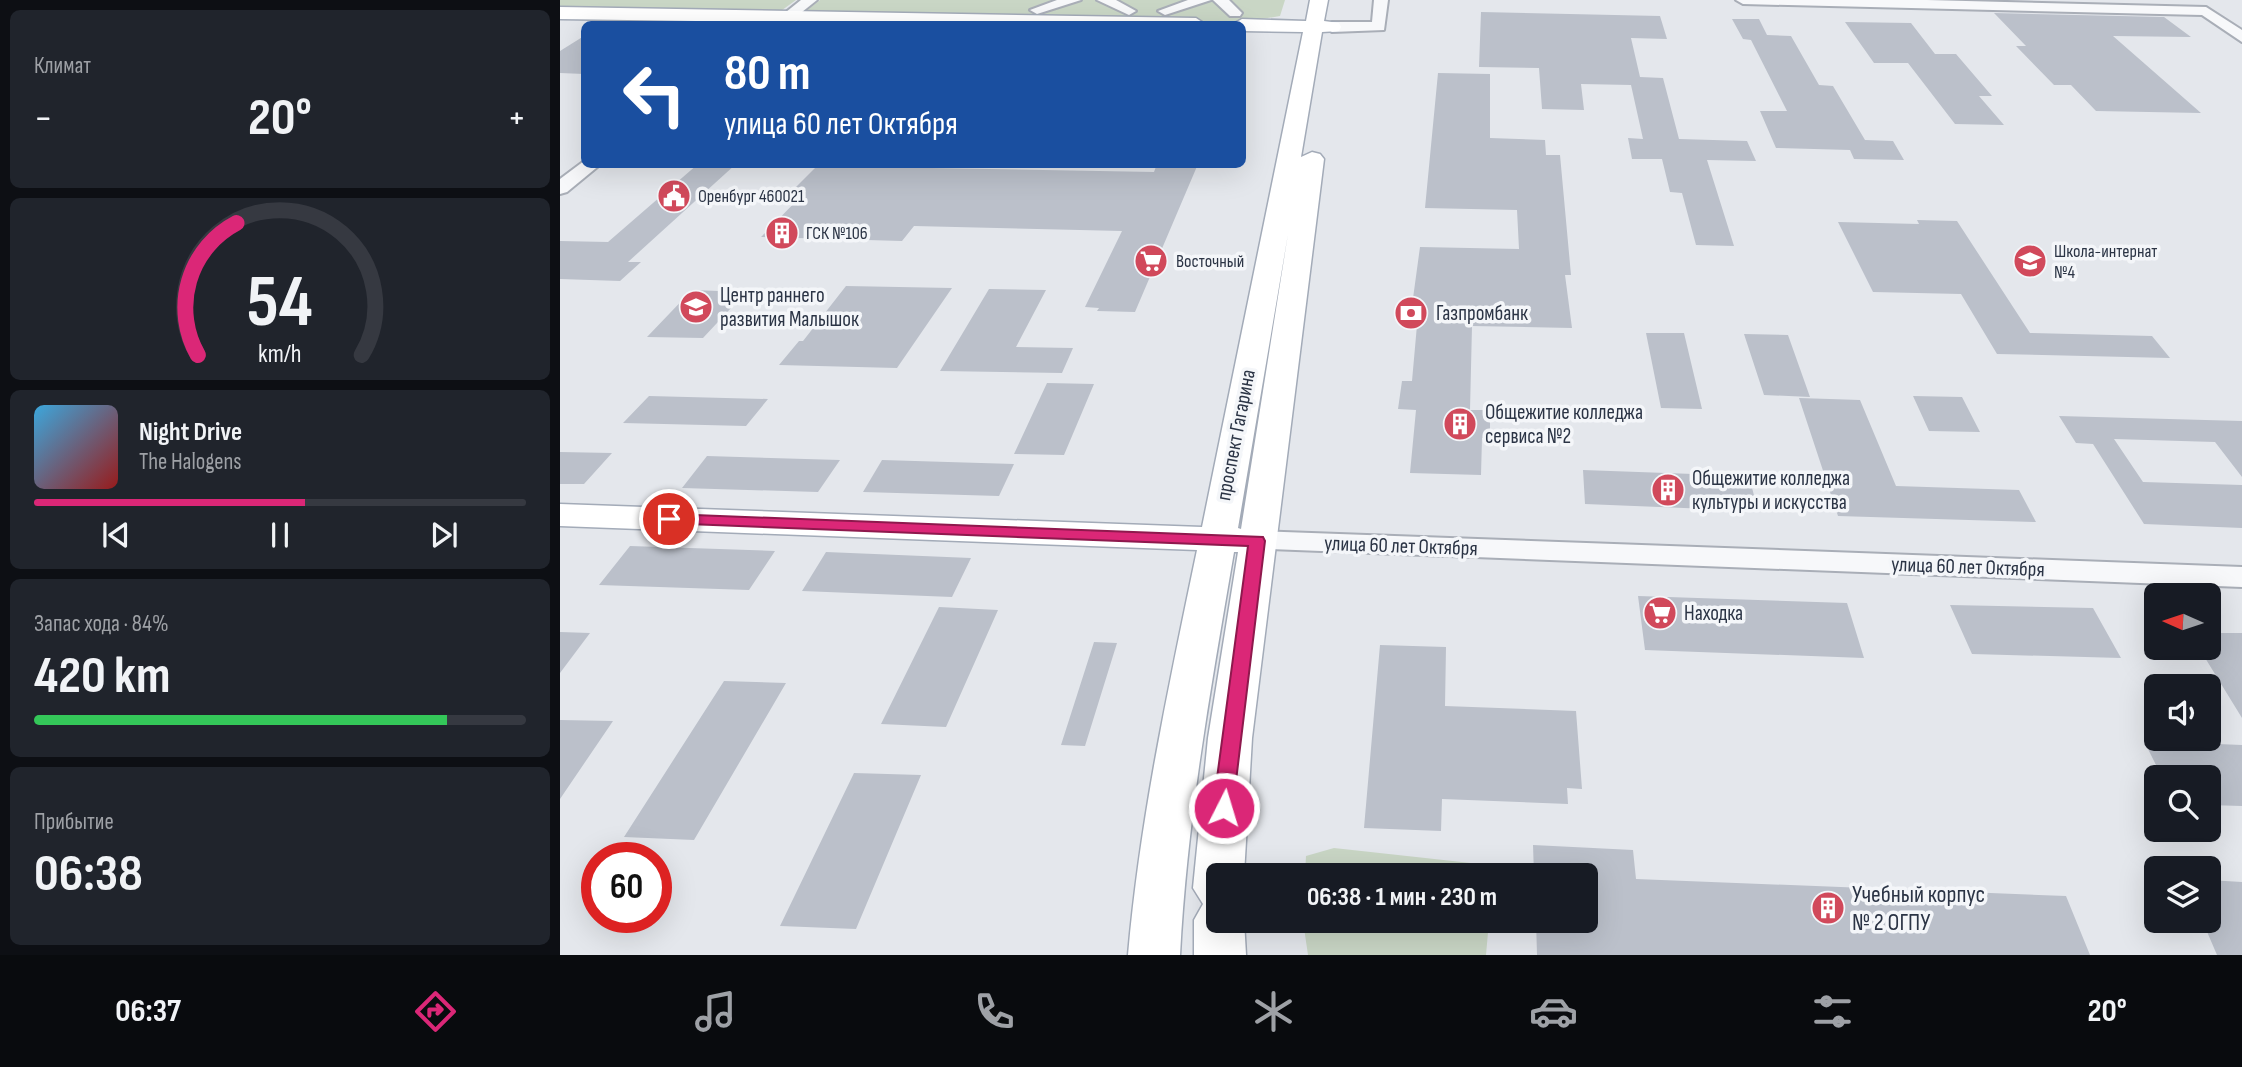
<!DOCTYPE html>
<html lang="ru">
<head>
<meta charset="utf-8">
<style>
	:root { --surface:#171b24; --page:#20242c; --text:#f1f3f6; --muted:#9ea1a6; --line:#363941; --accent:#db2777 }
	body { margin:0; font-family:"Sofia Sans Condensed",sans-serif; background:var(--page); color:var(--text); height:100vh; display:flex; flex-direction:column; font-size:26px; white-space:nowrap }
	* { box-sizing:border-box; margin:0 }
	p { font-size:23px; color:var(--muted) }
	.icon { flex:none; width:38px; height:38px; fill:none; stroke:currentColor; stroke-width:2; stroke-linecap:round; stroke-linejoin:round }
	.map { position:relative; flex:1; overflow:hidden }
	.details { display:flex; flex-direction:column; gap:10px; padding:10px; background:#0d0f14; width:560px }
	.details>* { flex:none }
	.guide { position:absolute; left:21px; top:21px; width:665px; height:147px; border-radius:10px; box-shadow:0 7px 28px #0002; background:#1a4fa0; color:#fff; overflow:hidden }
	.needle { width:46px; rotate:273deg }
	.buttons { position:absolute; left:1584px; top:583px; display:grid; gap:14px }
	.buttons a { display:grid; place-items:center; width:77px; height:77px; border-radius:10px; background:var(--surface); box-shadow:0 7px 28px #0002; font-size:35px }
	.speed { position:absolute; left:21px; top:842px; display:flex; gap:14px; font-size:35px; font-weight:700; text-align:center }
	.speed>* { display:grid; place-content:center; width:91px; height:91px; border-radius:50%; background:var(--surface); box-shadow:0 7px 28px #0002; line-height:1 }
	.speed .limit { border:10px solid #d22; background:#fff; color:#111 }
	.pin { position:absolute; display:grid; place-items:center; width:60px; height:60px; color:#fff; margin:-30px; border:4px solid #fff; border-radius:50%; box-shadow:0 2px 7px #0007 }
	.me { position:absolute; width:77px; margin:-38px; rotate:5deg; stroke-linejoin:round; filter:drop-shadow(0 0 5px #0008) }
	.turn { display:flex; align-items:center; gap:24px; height:147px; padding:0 28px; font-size:32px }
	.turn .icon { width:91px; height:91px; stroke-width:2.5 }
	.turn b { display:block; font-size:49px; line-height:60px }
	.big { font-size:52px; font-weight:700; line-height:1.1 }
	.details .tile { flex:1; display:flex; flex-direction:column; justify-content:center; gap:10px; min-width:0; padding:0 24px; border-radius:10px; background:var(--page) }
	.details .dial { align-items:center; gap:0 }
	.dial svg { height:182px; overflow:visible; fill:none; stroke:var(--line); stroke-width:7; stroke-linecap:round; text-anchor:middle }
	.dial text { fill:var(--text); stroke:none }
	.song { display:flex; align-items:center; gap:21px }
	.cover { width:84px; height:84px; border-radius:10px; background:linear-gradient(135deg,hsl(200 70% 55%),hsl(0 70% 35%)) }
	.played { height:7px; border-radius:4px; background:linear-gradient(90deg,var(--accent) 55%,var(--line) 55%) }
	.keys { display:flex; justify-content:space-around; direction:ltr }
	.heat { display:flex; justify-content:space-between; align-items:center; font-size:38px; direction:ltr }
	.charge { height:10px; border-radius:5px; background:linear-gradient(90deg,#34c759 84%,var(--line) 0) }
	.trip { position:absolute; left:646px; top:863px; width:392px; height:70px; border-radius:10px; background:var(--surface); box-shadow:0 7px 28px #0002; font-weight:700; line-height:70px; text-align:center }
	.tabs { display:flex; height:112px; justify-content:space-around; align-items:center; background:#090b0e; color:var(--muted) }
	.tabs .icon { width:49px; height:49px }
	.tabs .active { color:var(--accent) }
	.tabs b { font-size:32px; color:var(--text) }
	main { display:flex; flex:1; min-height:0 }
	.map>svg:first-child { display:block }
</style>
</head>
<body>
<main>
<section class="details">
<div class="tile"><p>Климат</p>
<div class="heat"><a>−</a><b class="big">20°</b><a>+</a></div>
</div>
<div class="tile dial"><svg viewBox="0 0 100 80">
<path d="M14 69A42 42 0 1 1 86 69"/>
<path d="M14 69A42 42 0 0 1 31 11" stroke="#db2777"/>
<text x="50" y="56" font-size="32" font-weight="700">54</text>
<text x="50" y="72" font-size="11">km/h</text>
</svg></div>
<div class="tile">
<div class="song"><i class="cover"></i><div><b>Night Drive</b><p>The Halogens</p></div></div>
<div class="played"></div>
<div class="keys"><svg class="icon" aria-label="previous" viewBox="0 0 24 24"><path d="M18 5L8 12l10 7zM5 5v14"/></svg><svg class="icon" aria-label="pause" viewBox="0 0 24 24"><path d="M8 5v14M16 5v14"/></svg><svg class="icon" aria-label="next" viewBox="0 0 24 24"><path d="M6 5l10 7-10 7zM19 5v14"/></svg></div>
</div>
<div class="tile"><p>Запас хода · 84%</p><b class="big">420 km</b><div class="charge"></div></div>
<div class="tile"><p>Прибытие</p><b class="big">06:38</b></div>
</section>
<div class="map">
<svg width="1682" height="955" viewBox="0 0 1682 955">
	<rect width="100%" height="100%" fill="#e4e7ec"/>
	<path fill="#c9d6c5" d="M0,0h236l-18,13 -218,-3z
		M260,0h465l-5,16 -36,6 -432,-8 -6,-3z
		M774,848l155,17v10h-184l1,-19z
		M743,921h186l-3,34h-178z"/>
	<path fill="#bbc0ca" d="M921,12l179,4 7,23 -36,-1 9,39 23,1 16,61 68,2 9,20 -49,-1 27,86 -38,-1 -14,-52 -12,-1 -8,-33h-30l-4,-21 15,1 -12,-54 -50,-1 3,26 -42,-1 -3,-41 -60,-1z
		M1434,13l170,4 27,20 -78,-1 88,77 -105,-2 -25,-26h-17l-38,-39h10z
		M1172,19h27l8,16 24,1 28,49 14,1 32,54 28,1 11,19 -50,-1 -4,-9 -74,-2 -16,-37h27l-36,-71 -8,-1z
		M1285,22l66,1 24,31h21l36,42h-13l25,29 -49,-1 -47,-61h-34z
		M24,36v38l-24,-1v-22z
		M878,73l52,1v64l55,2 1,15h14l11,120h-6l7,53 -100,-2 -2,84h20v28h-8l-1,37 -71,-2 6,-63 -18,-1 4,-28h10l5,-56h-6v-12l9,-66 99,2 -2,-39 -92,-2z
		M138,164h38l-108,98h13l-21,19 -60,-2v-38l48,1z
		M597,164h41l-63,148 -38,-1 2,-3 -14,-1 37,-76 -208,-5 -12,15 -141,-4 45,-46 -13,-1 24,-24 337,6z
		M1357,220l40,1 73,112 122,3 18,22 -173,-4 -36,-60 -88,-2 -35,-70 81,2z
		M286,286l106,2 -55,80 -118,-3 20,-24h4z
		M429,289l57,1 -30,57 57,1 -11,25 -122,-2z
		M132,290l54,2 -43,46 -56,-1z
		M1086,333h38l18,76 -41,-1z
		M1184,334l44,1 22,62 -46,-2z
		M487,383l47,1 -30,71 -50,-1z
		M89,396l119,3 -22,27 -123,-3z
		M1353,396l49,1 18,35 -51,-1z
		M1239,398l61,2 36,86 123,4 17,32 -198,-6z
		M1499,416l183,5v56l-27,-35 -101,-3 29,43 99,3v43l-98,-4 -51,-80 -17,-1z
		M0,452l52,1 -28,31h-24z
		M147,456l133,4 -22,32 -136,-4z
		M322,460l132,4 -15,32 -136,-4z
		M1023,470l166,6 9,35 -173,-7z
		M70,546l145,5 -26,39 -150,-5z
		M266,552l145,6 -19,39 -150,-6z
		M1078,596l209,7 17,55 -219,-8z
		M1390,605l143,3 28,50 -149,-4z
		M379,607l59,3 -52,117 -65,-3z
		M0,632l30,1 -30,40z
		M1648,633h34v85l-43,-70h9z
		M534,642l23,1 -32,103 -24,-1z
		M820,645l66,2 -1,59 131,5 6,78 -15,-1 1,16 -126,-5 -1,32 -77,-3z
		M164,681l62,2 -92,157 -70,-3z
		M0,720l53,1 -53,78z
		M1584,741l98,4v61l-34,-1v-28h-46z
		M294,773l67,2 -65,154 -76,-3z
		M973,845l100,5 3,29 430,17 24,59h-553l-1,-35h50v-45h-52z
		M1648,880l34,2v73h-25l-15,-35h6z"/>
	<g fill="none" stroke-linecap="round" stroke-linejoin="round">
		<defs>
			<path id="minor" d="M241,0h16l-30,24h-16z
				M497,0h24l-44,14 -7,-4z
				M537,0h19l20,11 -7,4z
				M628,0h23l-46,15 -7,-4z
				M653,0h16l13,13 -2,3h-10z
				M814,0h14l-4,30 -52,2 -8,-5 8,-5h40z
				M1176,0h191l279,7 36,23v12l-40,-27 -459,-11z
				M24,161v3h17l-34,28 -7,2v-15z
				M697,531l985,36v20l-996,-39 -4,-7 4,-7z"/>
			<path id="major" d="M750,0h18l-4,21 15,2 2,4 -2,4 -17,1 -21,125 11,-5 8,2 4,5 -72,579 -8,137h-26v45h26l2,35h-52v-35l9,-16 -10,-16 15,-150 30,-186h-4c-23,134 -47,267 -54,403h-52c12,-137 41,-270 69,-405l-637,-24v-22l642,23 101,-495 -61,-1v-7h-9l9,-5 64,2zM728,234l-47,295 -3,-1z
				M0,7l636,11 9,6h-304l-341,-5z"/>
		</defs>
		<use href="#minor" stroke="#a9aeb7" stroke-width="4"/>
		<use href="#major" stroke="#a3abb8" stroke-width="3"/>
		<use href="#minor" fill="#f7f8fa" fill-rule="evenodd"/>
		<use href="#major" fill="#fff" fill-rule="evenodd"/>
	</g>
	<path fill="#db2777" stroke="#8e194d" stroke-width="2" d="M109,514l594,23 2,4 -33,273 -8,2 -7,-2 -4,-6 35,-262 -585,-23 -2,-4z"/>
	<defs>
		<symbol id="civic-disc" viewBox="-11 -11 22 22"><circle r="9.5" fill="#d1495b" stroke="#f4f6f9"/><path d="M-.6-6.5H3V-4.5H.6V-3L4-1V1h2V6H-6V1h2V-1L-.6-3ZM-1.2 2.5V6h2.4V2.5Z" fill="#fff"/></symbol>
		<symbol id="building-disc" viewBox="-11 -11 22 22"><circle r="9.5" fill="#d1495b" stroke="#f4f6f9"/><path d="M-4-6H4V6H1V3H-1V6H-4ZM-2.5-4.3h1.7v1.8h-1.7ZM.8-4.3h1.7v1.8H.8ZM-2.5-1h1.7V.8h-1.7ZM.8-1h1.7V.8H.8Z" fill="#fff"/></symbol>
		<symbol id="supermarket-disc" viewBox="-11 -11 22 22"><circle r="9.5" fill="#d1495b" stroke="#f4f6f9"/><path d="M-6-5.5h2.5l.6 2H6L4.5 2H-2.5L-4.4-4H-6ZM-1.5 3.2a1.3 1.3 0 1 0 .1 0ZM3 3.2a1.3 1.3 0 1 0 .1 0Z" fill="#fff"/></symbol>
		<symbol id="school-disc" viewBox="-11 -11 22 22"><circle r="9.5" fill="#d1495b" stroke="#f4f6f9"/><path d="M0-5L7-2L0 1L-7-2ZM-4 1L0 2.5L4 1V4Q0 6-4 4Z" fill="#fff"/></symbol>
		<symbol id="bank-disc" viewBox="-11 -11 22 22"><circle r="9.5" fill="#d1495b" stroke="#f4f6f9"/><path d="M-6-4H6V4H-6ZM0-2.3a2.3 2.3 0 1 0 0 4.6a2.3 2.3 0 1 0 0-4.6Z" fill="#fff"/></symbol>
	</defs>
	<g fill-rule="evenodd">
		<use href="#civic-disc" x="95" y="177" width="38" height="38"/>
		<use href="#building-disc" x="203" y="214" width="38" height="38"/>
		<use href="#supermarket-disc" x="572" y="242" width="38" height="38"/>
		<use href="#school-disc" x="1451" y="242" width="38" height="38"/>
		<use href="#school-disc" x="117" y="288" width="38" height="38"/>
		<use href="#bank-disc" x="832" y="294" width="38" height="38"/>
		<use href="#building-disc" x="881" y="405" width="38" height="38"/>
		<use href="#building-disc" x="1089" y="471" width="38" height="38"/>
		<use href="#supermarket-disc" x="1081" y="594" width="38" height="38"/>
		<use href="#building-disc" x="1249" y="889" width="38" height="38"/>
	</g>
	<g text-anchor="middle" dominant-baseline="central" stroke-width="7" stroke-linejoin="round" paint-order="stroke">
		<g font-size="18" fill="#2b3445" stroke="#f4f6f9" text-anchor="start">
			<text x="138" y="196">Оренбург 460021</text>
			<text x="246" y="233">ГСК №106</text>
			<text x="1494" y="251">Школа-интернат<tspan x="1494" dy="21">№4</tspan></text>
			<text x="616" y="261">Восточный</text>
		</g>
		<g font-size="21" fill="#2b3445" stroke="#f4f6f9" text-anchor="start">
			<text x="160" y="295">Центр раннего<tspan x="160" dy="24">развития Малышок</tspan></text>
			<text x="876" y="313">Газпромбанк</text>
			<text x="925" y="412">Общежитие колледжа<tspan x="925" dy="24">сервиса №2</tspan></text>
			<text x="1132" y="478">Общежитие колледжа<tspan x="1132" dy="24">культуры и искусства</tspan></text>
			<text x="1124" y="613">Находка</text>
		</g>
		<g font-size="21" fill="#2b3445" stroke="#f4f6f9">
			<text transform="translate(676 435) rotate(-79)">проспект Гагарина</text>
			<text transform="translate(841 546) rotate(2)">улица 60 лет Октября</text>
			<text transform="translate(1408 567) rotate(2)">улица 60 лет Октября</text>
		</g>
		<g font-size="24" fill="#2b3445" stroke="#f4f6f9" text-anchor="start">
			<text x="1292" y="894">Учебный корпус<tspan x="1292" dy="28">№ 2 ОГПУ</tspan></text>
		</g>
	</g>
</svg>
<div class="buttons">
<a><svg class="needle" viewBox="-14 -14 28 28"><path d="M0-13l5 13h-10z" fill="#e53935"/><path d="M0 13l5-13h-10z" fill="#9ea1a6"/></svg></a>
<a><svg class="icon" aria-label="sound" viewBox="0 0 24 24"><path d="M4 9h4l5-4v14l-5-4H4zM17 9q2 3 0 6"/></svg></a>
<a><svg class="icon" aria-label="search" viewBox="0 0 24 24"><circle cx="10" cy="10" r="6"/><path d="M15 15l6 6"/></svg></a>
<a><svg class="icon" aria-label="layers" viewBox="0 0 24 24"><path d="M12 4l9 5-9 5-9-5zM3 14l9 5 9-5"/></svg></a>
</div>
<div class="speed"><div class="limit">60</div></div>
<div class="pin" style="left:109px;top:519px;background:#d93025"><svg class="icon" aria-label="arrive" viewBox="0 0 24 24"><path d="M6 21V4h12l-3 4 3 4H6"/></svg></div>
<svg class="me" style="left:664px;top:808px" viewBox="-20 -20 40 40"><circle r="17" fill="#db2777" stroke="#fff" stroke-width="3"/><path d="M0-11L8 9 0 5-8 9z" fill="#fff"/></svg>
<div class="trip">06:38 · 1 мин · 230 m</div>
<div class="guide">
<div class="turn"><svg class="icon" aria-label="left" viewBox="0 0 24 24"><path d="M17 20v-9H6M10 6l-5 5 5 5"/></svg><div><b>80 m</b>улица 60 лет Октября</div></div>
</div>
</div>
</main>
<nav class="tabs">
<b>06:37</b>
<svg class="icon active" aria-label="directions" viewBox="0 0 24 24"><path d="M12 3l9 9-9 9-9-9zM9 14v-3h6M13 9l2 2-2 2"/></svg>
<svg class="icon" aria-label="music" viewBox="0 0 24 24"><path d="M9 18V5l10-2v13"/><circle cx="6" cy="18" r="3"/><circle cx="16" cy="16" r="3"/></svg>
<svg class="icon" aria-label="phone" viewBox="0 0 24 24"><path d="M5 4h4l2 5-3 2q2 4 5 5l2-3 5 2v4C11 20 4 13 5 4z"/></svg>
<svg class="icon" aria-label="climate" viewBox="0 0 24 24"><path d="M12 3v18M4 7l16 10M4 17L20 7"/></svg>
<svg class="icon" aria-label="car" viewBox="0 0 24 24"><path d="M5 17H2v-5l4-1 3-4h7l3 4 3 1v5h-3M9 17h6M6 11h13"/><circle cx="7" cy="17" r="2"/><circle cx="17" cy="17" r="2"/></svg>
<svg class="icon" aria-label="filters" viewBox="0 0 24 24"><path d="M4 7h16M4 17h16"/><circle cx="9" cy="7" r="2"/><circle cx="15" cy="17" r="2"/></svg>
<b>20°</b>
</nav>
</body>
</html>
